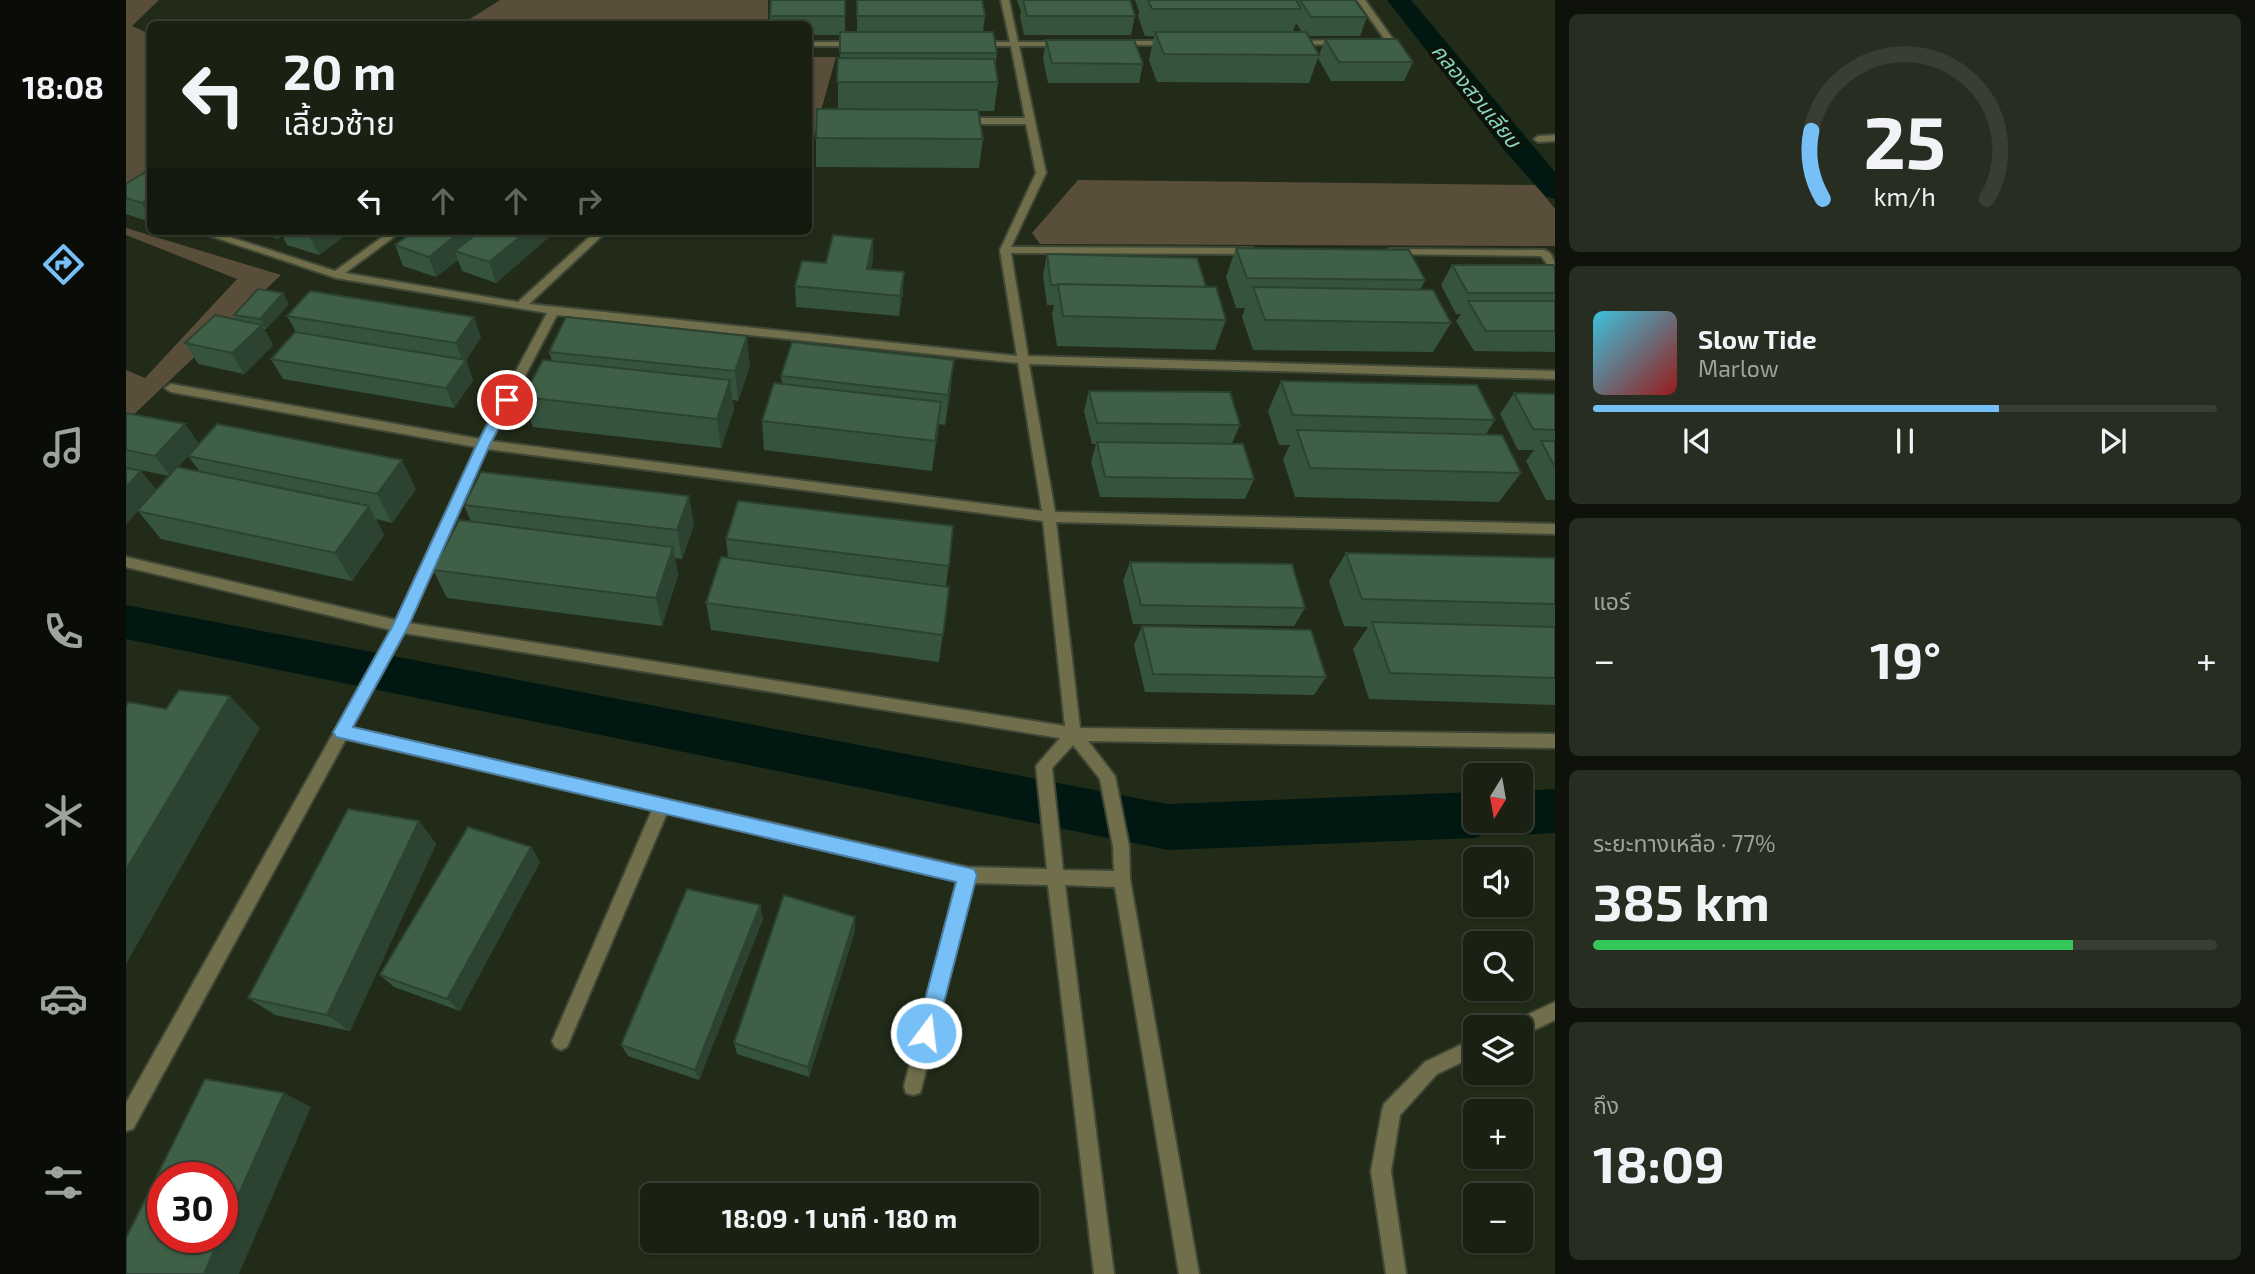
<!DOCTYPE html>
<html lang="th">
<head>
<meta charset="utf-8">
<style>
	:root { --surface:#1a2012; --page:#272d20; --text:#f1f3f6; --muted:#9fa39f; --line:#383e32; --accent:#76c0f7 }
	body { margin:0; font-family:"Exo 2","Noto Sans Thai",sans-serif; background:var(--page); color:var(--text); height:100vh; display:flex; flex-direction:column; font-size:26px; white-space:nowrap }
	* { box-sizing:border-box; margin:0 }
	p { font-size:23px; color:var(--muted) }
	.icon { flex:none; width:38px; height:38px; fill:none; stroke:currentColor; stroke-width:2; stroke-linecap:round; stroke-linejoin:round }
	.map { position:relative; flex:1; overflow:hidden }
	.side { display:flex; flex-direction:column; gap:14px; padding:14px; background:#0e120a; width:700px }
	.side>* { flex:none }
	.banner { position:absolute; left:21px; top:21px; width:665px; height:214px; border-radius:10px; box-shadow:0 2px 5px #0004,0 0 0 2px var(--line); background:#1a2012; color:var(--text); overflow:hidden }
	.needle { width:46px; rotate:191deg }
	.controls { position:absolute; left:1337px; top:763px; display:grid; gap:14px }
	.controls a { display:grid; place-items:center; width:70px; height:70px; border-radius:10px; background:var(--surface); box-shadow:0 2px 5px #0004,0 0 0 2px var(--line); font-size:35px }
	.speed { position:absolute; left:21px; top:1162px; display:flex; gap:14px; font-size:35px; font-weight:700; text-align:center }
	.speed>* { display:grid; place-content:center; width:91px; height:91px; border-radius:50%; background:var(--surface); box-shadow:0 2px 5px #0004,0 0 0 2px var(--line); line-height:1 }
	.speed .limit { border:10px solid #d22; background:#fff; color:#111 }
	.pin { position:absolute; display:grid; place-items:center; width:60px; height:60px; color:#fff; margin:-30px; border:4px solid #fff; border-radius:50%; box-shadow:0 2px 7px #0007 }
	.me { position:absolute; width:77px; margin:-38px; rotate:15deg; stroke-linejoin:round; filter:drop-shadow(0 0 5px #0008) }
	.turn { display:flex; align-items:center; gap:24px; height:147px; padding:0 21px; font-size:32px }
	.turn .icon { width:91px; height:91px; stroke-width:2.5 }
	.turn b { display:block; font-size:49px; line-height:60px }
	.lanes { display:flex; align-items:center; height:66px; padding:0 21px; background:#0003; justify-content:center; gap:35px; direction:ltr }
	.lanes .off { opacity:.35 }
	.big { font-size:52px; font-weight:700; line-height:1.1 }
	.side .tile { flex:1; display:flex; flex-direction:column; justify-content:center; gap:10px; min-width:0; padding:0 24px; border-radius:10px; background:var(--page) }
	.side .dial { align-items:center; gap:0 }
	.dial svg { height:182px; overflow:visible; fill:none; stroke:var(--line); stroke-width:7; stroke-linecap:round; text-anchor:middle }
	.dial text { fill:var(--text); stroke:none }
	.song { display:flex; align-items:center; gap:21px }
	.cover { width:84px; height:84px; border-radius:10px; background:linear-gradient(135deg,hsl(190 70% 55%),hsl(0 70% 35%)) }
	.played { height:7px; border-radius:4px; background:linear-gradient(90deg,var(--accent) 65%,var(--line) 65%) }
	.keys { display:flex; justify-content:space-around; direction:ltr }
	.heat { display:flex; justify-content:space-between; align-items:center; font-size:38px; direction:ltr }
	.charge { height:10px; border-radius:5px; background:linear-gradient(90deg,#34c759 77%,var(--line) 0) }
	.trip { position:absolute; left:514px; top:1183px; width:399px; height:70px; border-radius:10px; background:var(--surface); box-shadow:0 2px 5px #0004,0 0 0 2px var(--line); font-weight:700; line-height:70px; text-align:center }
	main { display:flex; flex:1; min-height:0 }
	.menu { display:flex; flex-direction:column; width:126px; justify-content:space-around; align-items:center; background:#0a0d07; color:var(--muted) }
	.menu .icon { width:49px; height:49px }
	.menu .current { color:var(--accent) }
	.menu b { font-size:32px; color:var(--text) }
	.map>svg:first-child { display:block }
</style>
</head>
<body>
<main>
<nav class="menu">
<b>18:08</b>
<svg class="icon current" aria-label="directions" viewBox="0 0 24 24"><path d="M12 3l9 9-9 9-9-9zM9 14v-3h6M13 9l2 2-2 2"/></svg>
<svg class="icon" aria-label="music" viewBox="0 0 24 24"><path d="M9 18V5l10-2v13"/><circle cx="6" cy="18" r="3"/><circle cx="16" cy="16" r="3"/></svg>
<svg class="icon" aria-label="phone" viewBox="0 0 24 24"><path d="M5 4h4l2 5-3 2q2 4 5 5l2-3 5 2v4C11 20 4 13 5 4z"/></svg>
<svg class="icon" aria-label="climate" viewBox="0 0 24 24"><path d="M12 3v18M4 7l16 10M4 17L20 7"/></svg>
<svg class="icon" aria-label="car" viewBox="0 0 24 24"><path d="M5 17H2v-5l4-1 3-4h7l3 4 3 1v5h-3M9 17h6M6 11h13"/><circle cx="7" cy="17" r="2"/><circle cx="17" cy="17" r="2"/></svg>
<svg class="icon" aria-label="filters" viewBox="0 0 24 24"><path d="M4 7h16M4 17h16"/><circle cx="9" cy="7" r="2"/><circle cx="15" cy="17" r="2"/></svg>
</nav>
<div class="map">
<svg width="1429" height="1274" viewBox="0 0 1429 1274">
	<rect width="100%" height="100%" fill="#222b18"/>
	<path fill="#594e39" d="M0,0h33l-27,26 18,8v158l-24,15z
		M374,0h268v24h-306z
		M683,57h27l-27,97z
		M952,180l458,5 19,24v37l-515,-2 -8,-11z
		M0,228l155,47 -152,144 -3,-1v-48l19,8 92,-99 -111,-44z"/>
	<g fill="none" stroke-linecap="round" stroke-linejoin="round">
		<path fill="#011812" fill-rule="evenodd" d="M1261,0h24l144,172v27l-10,-3 -40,-45z
			M0,605l1042,199 307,-12v29h22l-5,10 -17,7 -307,12 -1042,-211z
			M1429,789v44l-34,2 -17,-6 -4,-8h21v-30z"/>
		<defs>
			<path id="minor" d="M875,0h8l9,42h46l4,2 -4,2h-45l27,127 -35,74 241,1 5,3 -5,3 -241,-1 17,103 527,15v8l-526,-15 26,148 500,12v10l-499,-12 24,206 475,6v14l-467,-7 27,35 14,70 1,33 69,395h-20l-64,-387 -50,-2 49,389h-20l-46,-389 -75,-2 -51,203 -2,7 -7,2 -7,-2 -2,-7 53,-205 -290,-68 -100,234 -6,3 -6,-3 -3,-6 100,-231 -306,-71 -213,390 -7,2v-28l265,-473 -265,-63v-10l270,63 80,-173 -305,-55 -6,-4 6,-4 309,55 67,-126 -211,-35 -140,-47h15l124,40 56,-40h11l-57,42 173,29 78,-71h11l-78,73 488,52 -17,-106 36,-77 -10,-49h-64l-4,-3 4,-3h63l-14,-72h-35l-4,-2 4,-2h34zM431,315l461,48 24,148 -551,-70zM361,449l556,72 22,205 -656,-103zM278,633l656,105 -24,28 11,103 -80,-2 -615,-139zM947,745l27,34 13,67 1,25 -51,-1 -11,-102z
				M1231,0h8l30,42 -1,2h-6z
				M1214,40l4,2 -1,2 -49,1 -4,-2 4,-2z
				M993,41h50l4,2 -4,2h-53v-4z
				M682,42h49l4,2 -4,2h-49z
				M1429,135v6l-17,1 -4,-3 4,-3z
				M1265,249l153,1c9,2 11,12 11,20l-4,-1 -10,-13 -154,-2v-4z
				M1429,1002v18l-34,16v-9h-10l3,-6z
				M1349,1038v18l-38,18 -37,41 -9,56 15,103h-20l-15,-103 11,-60 2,-7 41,-42z"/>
		</defs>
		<use href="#minor" stroke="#3f4836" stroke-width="4"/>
		<use href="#minor" fill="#716f4b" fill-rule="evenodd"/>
	</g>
	<path fill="#36533d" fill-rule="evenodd" d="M719,0v32h12v-32l128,16 -2,16 14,21 -2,14 3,15 -4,29h-16l5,28 -4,29 -163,-1v-29l22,-29v-51h2v-23h-32v-11h-38v-8z
		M891,0h113l5,16 -4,19h-107l-4,-19 1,-5z
		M1009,0h220l12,17 -7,19h-52l11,19 -10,28 -152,-1 -8,-22 5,-24h-9l-7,-20 1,-5zM1170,23l6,9h-9z
		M1199,39l88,23 -9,19h-73l-13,-23z
		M920,40l97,24 -4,19h-91l-5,-24z
		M24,169v53l-24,-8v-30z
		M128,231h97l-32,24 -32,-10 -5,-10 -4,4z
		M288,231h142l-60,52 -34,-12 -4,-11 -22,17 -33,-11 -8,-21z
		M1110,248l189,32 -5,10 31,33 -18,29 -180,-2 -11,-33 3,-9h-9l-10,-31z
		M921,254l159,33 20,33 -11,30 -158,-4 -5,-32 2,-9h-7l-4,-30z
		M747,259l-2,10 32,24 -4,23 -103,-9 -1,-21 31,-23z
		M1326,265l103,3v84l-81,-1 -18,-30 5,-7h-5l-15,-29z
		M163,304l-23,25h-2l9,16 -29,29 -46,-10 -13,-21 52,-23 -3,-5z
		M161,316l194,21 -15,23 7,20 -19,28 -171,-29 -12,-20 25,-27z
		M423,352l201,14 -12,35 -5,-1 1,9 -13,39 -188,-21 -10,-30 29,-36z
		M655,376l170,13 -6,36 -6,-1 -7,47 -168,-21 -2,-29 20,-37z
		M1155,381l214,39 -10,15 36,38 -22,29 -204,-5 -12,-38 7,-14h-11l-11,-34z
		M963,391l151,34 -8,18 22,36 -9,20 -145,-2 -9,-35 5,-18h-4l-8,-33z
		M1388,393l41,1v106h-9l-20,-39 8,-11h-16l-18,-36z
		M0,413l59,11 14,20 217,45 -24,34 -16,-4 8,16 -32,46 -191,-42 -23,-28 -12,13v-56l15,3 15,19 13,-14 -43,-9zM62,456l12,16 -22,-5z
		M338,505l230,20 -12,34 -7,-1 3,17 -16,51 -215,-28 -14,-28 38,-48z
		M827,526l-7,61h3l-10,75 -228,-32 -5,-27 22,-45 -2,-19z
		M1220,553l209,5v147l-186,-6 -16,-50 15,-22 -24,-1 -15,-45z
		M1004,562l175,46 -11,18 -161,-2 -10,-43z
		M1016,626l184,51 -12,18 -169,-3 -11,-47z
		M293,821l17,23 -86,187 -75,-16 -27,-17z
		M405,847l9,15 -80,149 -66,-24 -14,-12z
		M634,905l3,14 -64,161 -71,-24 -7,-11z
		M729,917v14l-46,146 -72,-23 -3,-11z"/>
	<path fill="#2c4332" d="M24,197v21l-8,-15z
		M148,231h6l2,4 -4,4z
		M188,231h37l-32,24 -10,-20z
		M335,231h32l-38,20 3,9 -22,17 -7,-20z
		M401,231h29l-60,52 -7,-21z
		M747,239v20l-7,30 1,-20z
		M778,272l-1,21 -4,23 1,-20z
		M157,293l6,11 -23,25 -6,-10z
		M348,317l7,20 -18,26 -7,-20z
		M136,325l11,20 -29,29 -12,-21z
		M621,336l3,30 -12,35 -3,-30z
		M340,360l7,20 -19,28 -8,-20z
		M828,360l-3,29 -6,36 3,-30z
		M604,380l4,29 -13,39 -4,-29z
		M815,402l-3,30 -6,39 3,-30z
		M59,424l14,20 -29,32 -15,-20z
		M276,460l14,29 -24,34 -15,-29z
		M15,471l15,20 -30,33v-37z
		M563,496l5,29 -12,34 -5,-29z
		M243,506l15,29 -32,46 -17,-28z
		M547,547l5,28 -16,51 -6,-28z
		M104,696l30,32 -134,236v-94z
		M293,821l17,23 -86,187 -23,-16z
		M405,847l9,15 -80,149 -13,-12z
		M634,905l3,14 -64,161 -4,-10z
		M729,917v14l-46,146 -1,-10z
		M158,1093l27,14 -72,167h-35l16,-37h2v-5z"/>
	<path fill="#3f6047" stroke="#2c4332" stroke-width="2" d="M645,0h74v16h-75z
		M731,0h125l3,16h-128z
		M897,0h107l5,16h-108z
		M1022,0h148l5,9h-149z
		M1174,0h55l12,17h-56z
		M714,32h153l4,21h-157z
		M1029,32h151l13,23 -155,-1z
		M1199,39h72l16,23h-74z
		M920,40h88l9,24 -91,-1z
		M712,58l156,1 4,23h-161z
		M691,109l161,1 5,29 -167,-1z
		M24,169v28l-8,6 -16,-5v-14z
		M172,231h16l-5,4z
		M288,231h47l-32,26 -34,-12z
		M354,231h47l-38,31 -34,-11z
		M707,235l40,4 -6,30 37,3 -4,24 -105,-10 7,-25 24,2z
		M1110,248l173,2 16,30 -178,-2z
		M921,254l150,4 9,29 -148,-3v1h-7z
		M1326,265h101l2,3v25h-87z
		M932,284l158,3 10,33 -163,-4z
		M1127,287l180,3 18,33 -186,-3z
		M132,289l25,4 -23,26 -26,-4z
		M184,291l164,26 -18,26 -169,-27z
		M1342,301h87v30h-69z
		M89,315l47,10 -30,28 -47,-10z
		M440,317l181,19 -12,35 -186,-19z
		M169,332l171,28 -20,28 -175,-29z
		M666,342l162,18 -6,35 -167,-19z
		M417,360l187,20 -13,39 -194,-22z
		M1155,381l196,4 18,35 -202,-5z
		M648,383l167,19 -6,39 -173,-20z
		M963,391l141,1 10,33 -143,-2z
		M1388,393l41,1v36l-22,-1z
		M0,413l59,11 -30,32 -29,-6z
		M91,424l185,36 -25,34 -189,-38z
		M1171,430l205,5 19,38 -211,-5z
		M1415,441h14v26z
		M971,442l146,2 11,35 -149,-2z
		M51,467l192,39 -34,47 -198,-42z
		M0,468l15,3 -15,16z
		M355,472l208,24 -12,34 -213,-25z
		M612,501l215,25 -4,40 -223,-27z
		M333,520l214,27 -17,51 -223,-28z
		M1220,553l209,5v46l-193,-5z
		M595,557l228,30 -6,48 -237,-32z
		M1004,562l162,2 13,44 -164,-3z
		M1246,622l183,5v51l-165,-5z
		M1016,626l169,4 15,47 -173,-3z
		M53,690l51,6 -104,174v-164l3,-4 37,7z
		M222,809l71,12 -92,194 -79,-17z
		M342,827l63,20 -84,152 -67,-24z
		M561,889l73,16 -65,165 -74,-25z
		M658,895l71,22 -47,150 -74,-24z
		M79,1079l79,14 -62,139v-54h-59v59h57l-16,37h-78v-36z"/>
	<path fill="#76c0f7" stroke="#4d7da1" stroke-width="2" d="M381,395l7,5 -24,44 -82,183 -55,100 621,142 3,6 -43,166 -8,3 -7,-3 -3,-8 40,-151 -620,-145 -3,-5 3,-5 57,-102 84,-181 25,-48z"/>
	<g text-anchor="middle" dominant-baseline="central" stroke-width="7" stroke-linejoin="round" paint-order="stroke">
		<g font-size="21" font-style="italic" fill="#86d7c0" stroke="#0e1209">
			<text transform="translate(1351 95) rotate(51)">คลองสวนเลียบ</text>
		</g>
	</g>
</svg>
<div class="controls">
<a><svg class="needle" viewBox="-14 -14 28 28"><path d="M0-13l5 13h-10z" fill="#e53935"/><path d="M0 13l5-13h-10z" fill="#9fa39f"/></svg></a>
<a><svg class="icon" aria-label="sound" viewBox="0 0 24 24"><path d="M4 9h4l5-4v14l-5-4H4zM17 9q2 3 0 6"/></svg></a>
<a><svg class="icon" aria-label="search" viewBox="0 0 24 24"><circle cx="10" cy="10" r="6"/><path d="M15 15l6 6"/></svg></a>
<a><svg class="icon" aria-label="layers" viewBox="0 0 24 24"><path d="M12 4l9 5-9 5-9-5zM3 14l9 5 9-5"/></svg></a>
<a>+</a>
<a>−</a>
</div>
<div class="speed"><div class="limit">30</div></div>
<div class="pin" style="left:381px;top:400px;background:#d93025"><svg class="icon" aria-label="arrive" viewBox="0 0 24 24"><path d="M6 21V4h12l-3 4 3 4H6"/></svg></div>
<svg class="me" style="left:800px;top:1033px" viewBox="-20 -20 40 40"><circle r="17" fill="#76c0f7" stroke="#fff" stroke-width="3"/><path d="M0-11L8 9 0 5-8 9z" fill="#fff"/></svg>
<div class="trip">18:09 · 1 นาที · 180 m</div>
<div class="banner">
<div class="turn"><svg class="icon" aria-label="left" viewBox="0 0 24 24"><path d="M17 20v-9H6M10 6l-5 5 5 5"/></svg><div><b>20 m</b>เลี้ยวซ้าย</div></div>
<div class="lanes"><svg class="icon" aria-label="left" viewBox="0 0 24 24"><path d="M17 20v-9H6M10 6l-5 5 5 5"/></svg><svg class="icon off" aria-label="ahead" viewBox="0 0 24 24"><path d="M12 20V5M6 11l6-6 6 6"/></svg><svg class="icon off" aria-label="ahead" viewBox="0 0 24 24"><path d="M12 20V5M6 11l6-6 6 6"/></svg><svg class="icon off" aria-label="right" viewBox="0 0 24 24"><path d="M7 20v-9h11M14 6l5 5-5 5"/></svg></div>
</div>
</div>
<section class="side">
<div class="tile dial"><svg viewBox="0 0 100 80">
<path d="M14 69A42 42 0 1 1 86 69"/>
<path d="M14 69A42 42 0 0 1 9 39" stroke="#76c0f7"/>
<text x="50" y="56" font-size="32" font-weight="700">25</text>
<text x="50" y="72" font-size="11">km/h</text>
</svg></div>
<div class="tile">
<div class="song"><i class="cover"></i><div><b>Slow Tide</b><p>Marlow</p></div></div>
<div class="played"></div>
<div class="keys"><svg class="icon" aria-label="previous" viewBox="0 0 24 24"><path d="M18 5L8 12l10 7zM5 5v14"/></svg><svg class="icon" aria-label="pause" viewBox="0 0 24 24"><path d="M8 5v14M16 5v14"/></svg><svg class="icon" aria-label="next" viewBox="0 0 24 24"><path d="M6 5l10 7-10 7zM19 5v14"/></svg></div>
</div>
<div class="tile"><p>แอร์</p>
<div class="heat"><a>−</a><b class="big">19°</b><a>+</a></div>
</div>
<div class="tile"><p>ระยะทางเหลือ · 77%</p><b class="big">385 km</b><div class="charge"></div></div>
<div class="tile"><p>ถึง</p><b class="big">18:09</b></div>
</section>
</main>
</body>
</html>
